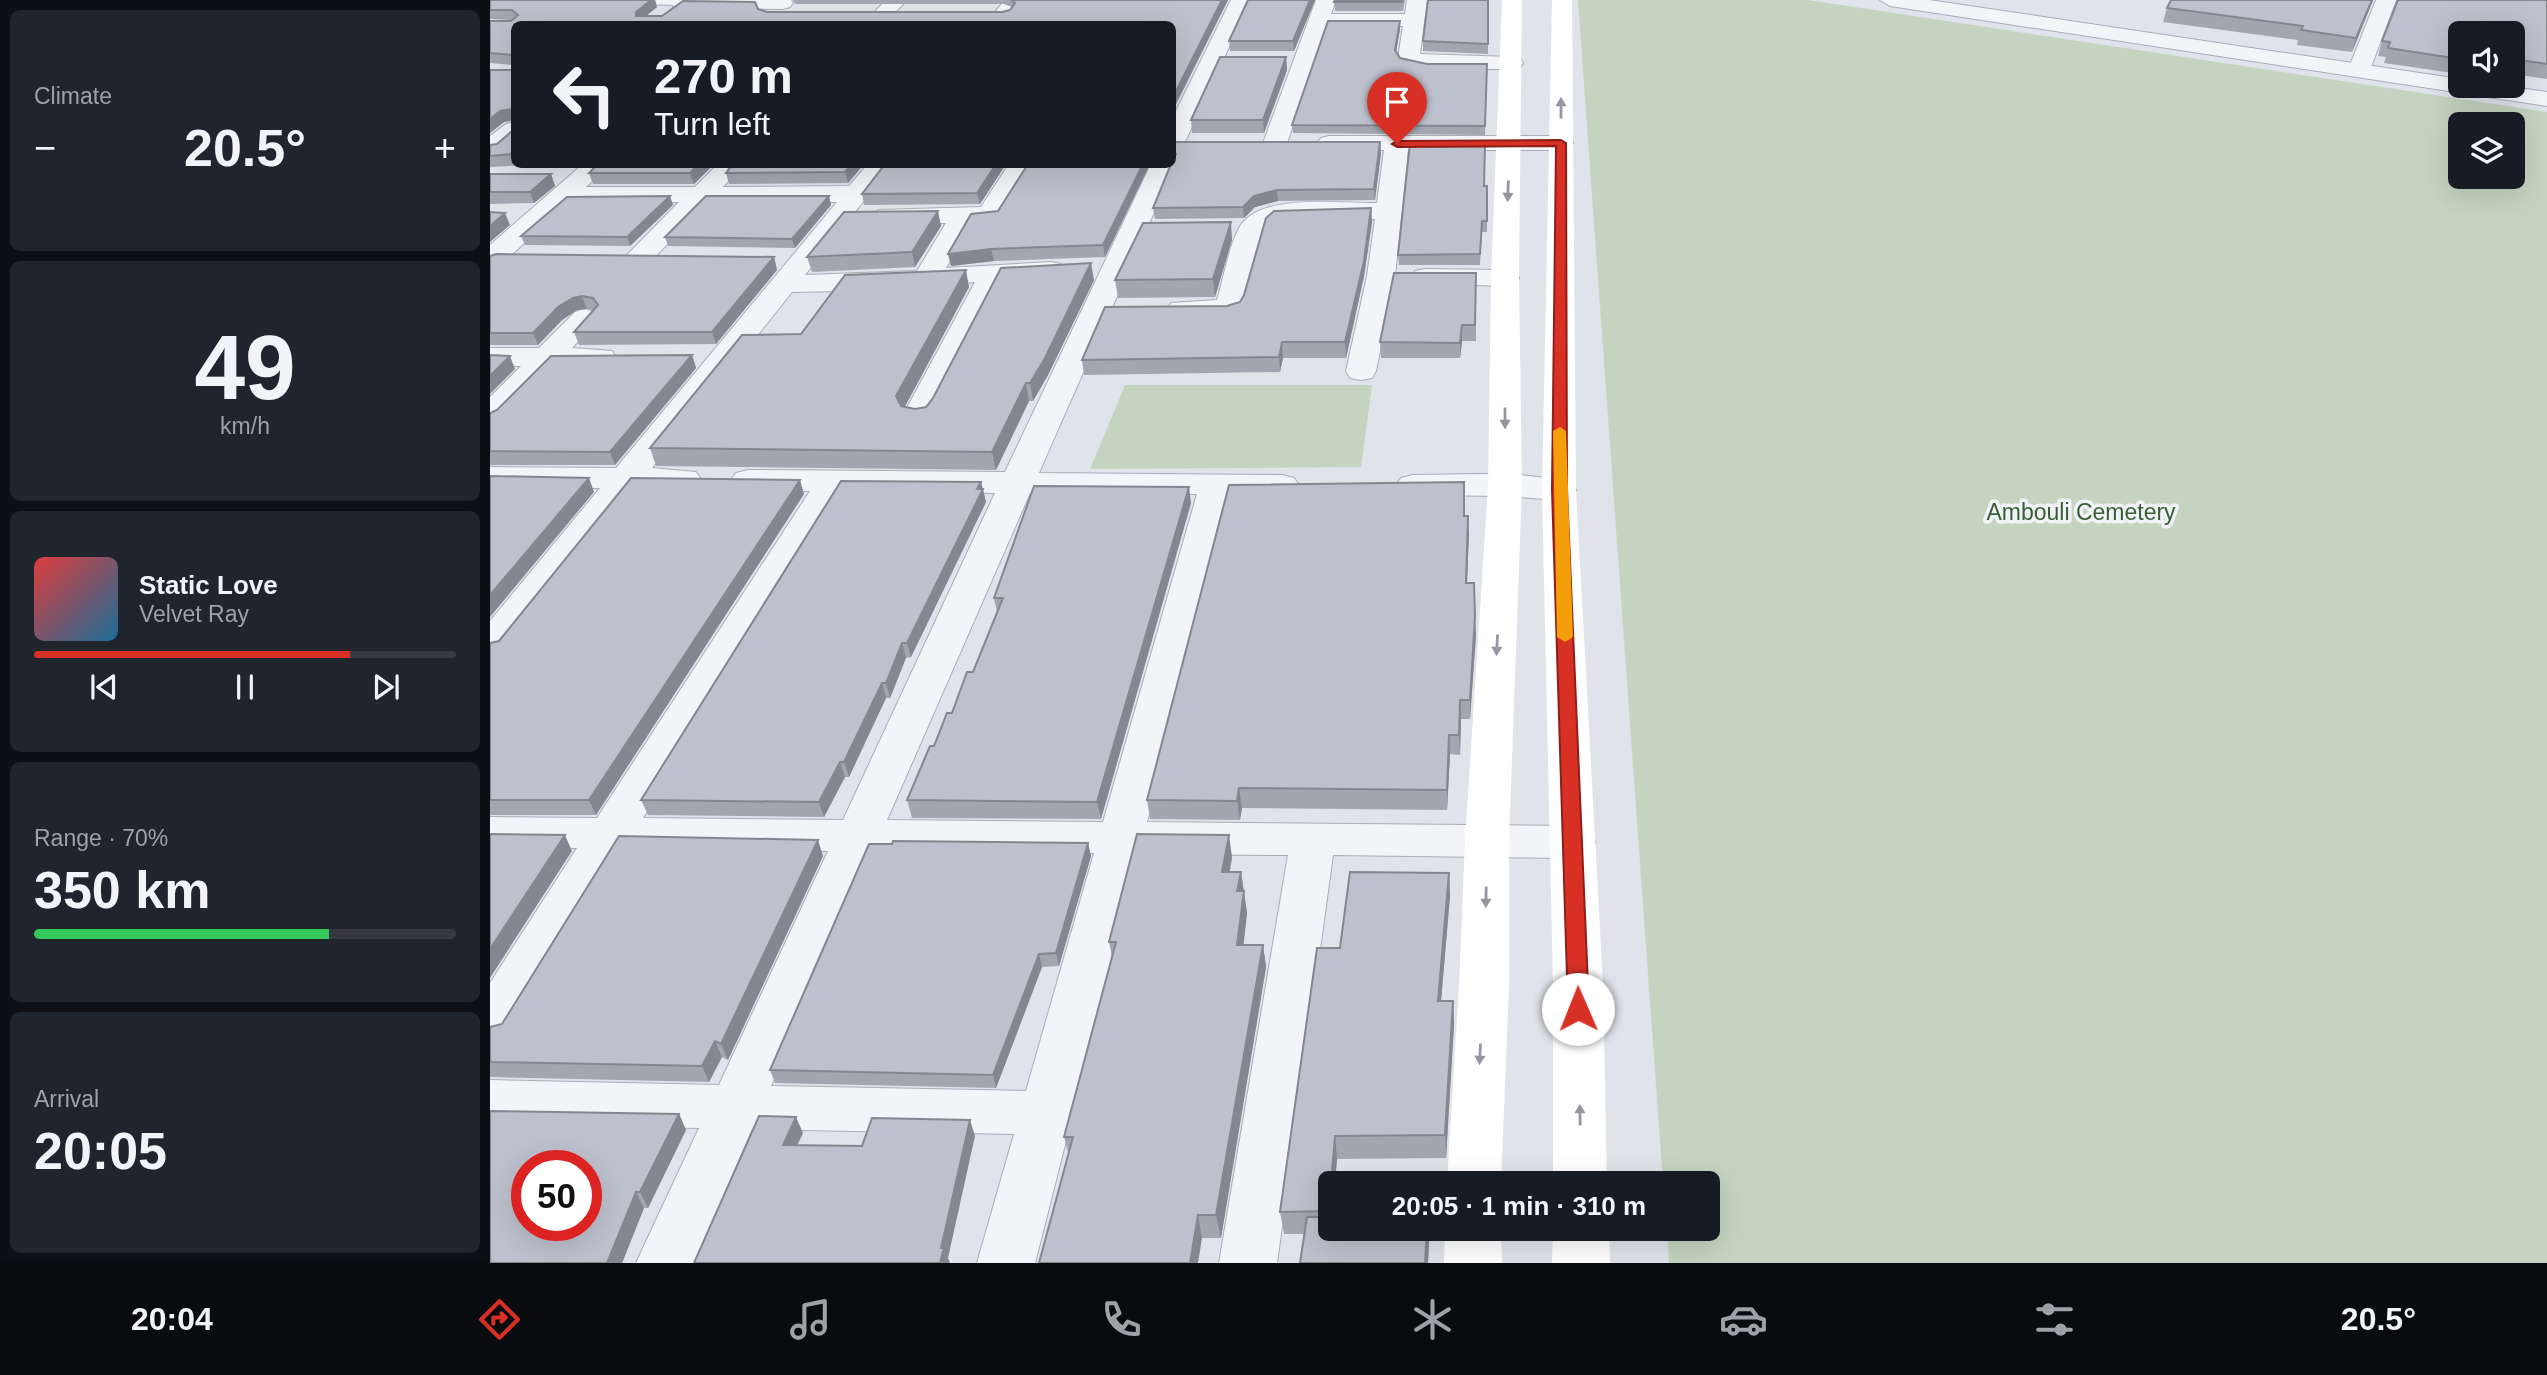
<!DOCTYPE html>
<html lang="en">
<head>
<meta charset="utf-8">
<style>
	:root { --surface:#171b24; --page:#20242c; --text:#f1f3f6; --muted:#9ea1a6; --line:#363941; --accent:#d93025 }
	body { margin:0; font-family:Helvetica,sans-serif; background:var(--page); color:var(--text); height:100vh; display:flex; flex-direction:column; font-size:26px; white-space:nowrap }
	* { box-sizing:border-box; margin:0 }
	p { font-size:23px; color:var(--muted) }
	.icon { flex:none; width:38px; height:38px; fill:none; stroke:currentColor; stroke-width:2; stroke-linecap:round; stroke-linejoin:round }
	.map { position:relative; flex:1; overflow:hidden }
	.drawer { display:flex; flex-direction:column; gap:10px; padding:10px; background:#0d0f14; width:490px }
	.drawer>* { flex:none }
	.guide { position:absolute; left:21px; top:21px; width:665px; height:147px; border-radius:10px; box-shadow:0 7px 28px #0002; background:#171b24; color:var(--text); overflow:hidden }
	.buttons { position:absolute; left:1958px; top:21px; display:grid; gap:14px }
	.buttons a { display:grid; place-items:center; width:77px; height:77px; border-radius:10px; background:var(--surface); box-shadow:0 7px 28px #0002; font-size:35px }
	.speed { position:absolute; left:21px; top:1150px; display:flex; gap:14px; font-size:35px; font-weight:700; text-align:center }
	.speed>* { display:grid; place-content:center; width:91px; height:91px; border-radius:50%; background:var(--surface); box-shadow:0 7px 28px #0002; line-height:1 }
	.speed .limit { border:10px solid #d22; background:#fff; color:#111 }
	.pin { position:absolute; display:grid; place-items:center; width:60px; height:60px; color:#fff; margin:-72px -30px; border-radius:50% 50% 50% 0; rotate:-45deg; box-shadow:0 0 7px #0007 }
	.pin .icon { rotate:45deg }
	.me { position:absolute; width:77px; margin:-38px; rotate:359deg; stroke-linejoin:round; filter:drop-shadow(0 0 5px #0008) }
	.turn { display:flex; align-items:center; gap:24px; height:147px; padding:0 28px; font-size:32px }
	.turn .icon { width:91px; height:91px; stroke-width:2.5 }
	.turn b { display:block; font-size:49px; line-height:60px }
	.big { font-size:52px; font-weight:700; line-height:1.1 }
	.drawer .tile { flex:1; display:flex; flex-direction:column; justify-content:center; gap:10px; min-width:0; padding:0 24px; border-radius:10px; background:var(--page) }
	.drawer .dial { align-items:center; gap:0 }
	.dial b { font-size:91px; line-height:1 }
	.song { display:flex; align-items:center; gap:21px }
	.cover { width:84px; height:84px; border-radius:10px; background:linear-gradient(135deg,hsl(0 70% 55%),hsl(200 70% 35%)) }
	.played { height:7px; border-radius:4px; background:linear-gradient(90deg,var(--accent) 75%,var(--line) 75%) }
	.keys { display:flex; justify-content:space-around; direction:ltr }
	.heat { display:flex; justify-content:space-between; align-items:center; font-size:38px; direction:ltr }
	.charge { height:10px; border-radius:5px; background:linear-gradient(90deg,#34c759 70%,var(--line) 0) }
	.trip { position:absolute; left:828px; top:1171px; width:402px; height:70px; border-radius:10px; background:var(--surface); box-shadow:0 7px 28px #0002; font-weight:700; line-height:70px; text-align:center }
	.tabs { display:flex; height:112px; justify-content:space-around; align-items:center; background:#090b0e; color:var(--muted) }
	.tabs .icon { width:49px; height:49px }
	.tabs .current { color:var(--accent) }
	.tabs b { font-size:32px; color:var(--text) }
	main { display:flex; flex:1; min-height:0 }
	.map>svg:first-child { display:block }
</style>
</head>
<body>
<main>
<section class="drawer">
<div class="tile"><p>Climate</p>
<div class="heat"><a>−</a><b class="big">20.5°</b><a>+</a></div>
</div>
<div class="tile dial"><b>49</b><p>km/h</p></div>
<div class="tile">
<div class="song"><i class="cover"></i><div><b>Static Love</b><p>Velvet Ray</p></div></div>
<div class="played"></div>
<div class="keys"><svg class="icon" aria-label="previous" viewBox="0 0 24 24"><path d="M18 5L8 12l10 7zM5 5v14"/></svg><svg class="icon" aria-label="pause" viewBox="0 0 24 24"><path d="M8 5v14M16 5v14"/></svg><svg class="icon" aria-label="next" viewBox="0 0 24 24"><path d="M6 5l10 7-10 7zM19 5v14"/></svg></div>
</div>
<div class="tile"><p>Range · 70%</p><b class="big">350 km</b><div class="charge"></div></div>
<div class="tile"><p>Arrival</p><b class="big">20:05</b></div>
</section>
<div class="map">
<svg width="2057" height="1263" viewBox="0 0 2057 1263">
	<rect width="100%" height="100%" fill="#e0e3ea"/>
	<path fill="#c4d4c0" fill-rule="evenodd" d="M1088,0h230l739,112v1151h-878l-2,-34 41,-1v-45h-45zM2023,124v53h-53v-53z
		M635,385h247l-11,82 -271,2z"/>
	<g fill="none" stroke-linecap="round" stroke-linejoin="round">
		<defs>
			<path id="service" d="M105,0h89l1,2 -5,3 -80,-2z"/>
			<path id="minor" d="M182,0h119l2,3 -3,4 -7,2 -103,-1 -7,-2z
				M396,0h21l-23,24h-21z
				M515,0h20l-20,24h-20z
				M741,0h20l-67,144 -4,5 -8,2v-32z
				M826,0h20l-5,14h74l2,-14h20l-7,54 92,3 8,1 3,5 -3,5 -8,1h-85l-26,-6 -3,-5 5,-32h-76l-40,117 -4,5 -8,2 -8,-2 -4,-5z
				M1886,0h20l-26,70 -3,5h-16l-3,-5z
				M24,122v18l-15,13 -9,2v-19l16,-12z
				M839,136h232l8,2 4,5 -4,5 -8,2h-153l-13,126 -19,95 -4,7 -11,2 -11,-2 -4,-7 21,-95 8,-57 -101,3 -9,9 -22,78 -4,6 -10,3 -58,-3 -4,-6 4,-6 46,-3c7,-23 11,-51 22,-72 19,-36 103,-24 138,-25l7,-53 -63,-2 -4,-5 4,-5z
				M682,160l3,4c-44,103 -91,205 -136,309l243,2 12,3 5,7 -5,7 -12,3h-51l-84,327 426,4 16,5 6,11 -6,11 -16,5 -240,-3 -56,408h-58l69,-408 -149,-1 -104,409h-58l37,-129 -262,-5 -58,134h-58l63,-135 -209,-4v-44l229,5 109,-234 -204,-2 -116,189 -18,6v-61l87,-135 -87,-1v-30l107,1 213,-327 -62,-1 -12,-3 -5,-7 5,-7 12,-3 257,2 146,-308h21zM354,491l151,2 -152,327 -200,-2zM540,493l167,1 -94,328 -216,-2zM383,851l221,2 -68,238 -255,-5z
				M93,164h27l-24,23h109l23,-23h26l-21,23 126,-1 19,-22h25l-88,111 112,-4 29,-48 -59,1 -9,-2 -4,-6 4,-6 103,-3 28,-43h25l-36,57 -26,2 -26,45 105,-6 10,2 4,6 -4,6 -57,4 -69,135 -5,7 -11,3 -11,-3 -5,-7 72,-133 -85,8 -98,2 -140,176 44,4 5,7 -5,7 -12,3h-48l-132,165 -14,4v-37l110,-133 -110,-1v-20l126,1 221,-266h-129l-58,60 -10,2 -10,-2 -4,-6 53,-54 -110,1 -69,62 -10,2v-22z
				M935,269l80,1 10,2 4,6 -4,6 -10,2 -90,-3 -4,-6 4,-6z
				M95,309l10,3 5,6 -28,30 40,3 4,6 -4,6 -11,3h-46l-54,56 -11,3v-28l31,-31h-31v-18h49l36,-36z
				M923,475c51,0 108,-5 158,8l5,7 -5,7 -12,3 -54,-4 -92,-1 -12,-3 -5,-7 5,-7z"/>
			<path id="tertiary" d="M1390,0h49l531,79v7h44l43,6v14l-657,-100z"/>
		</defs>
		<use href="#service" stroke="#a9adb8" stroke-width="2"/>
		<use href="#minor" stroke="#a9adb8" stroke-width="2"/>
		<use href="#tertiary" stroke="#a9adb8" stroke-width="2"/>
		<use href="#service" fill="#f3f4f8" fill-rule="evenodd"/>
		<use href="#minor" fill="#f3f4f8" fill-rule="evenodd"/>
		<use href="#tertiary" fill="#f3f4f8" fill-rule="evenodd"/>
		<path fill="#fff" fill-rule="evenodd" d="M1012,0h20l-3,278 3,208 -13,355v145l-8,197h-54l12,-197 6,-145 23,-355 3,-208z
			M1062,0h20l4,490 27,494 4,199h-54v-199l-11,-494z
			M955,1228h56l1,35h-58z
			M1063,1228h56l1,35h-58z"/>
	</g>
	<path fill="#a3a6b0" d="M0,0h165l2,7 -11,9h16l96,-7 9,3h235l8,-2 2,-3 -8,-3h-209l-2,-4h435l-56,112v-88h-658v140h30l-54,3v-22l7,-1 15,-13v-10l-8,1 -14,11v-63h22v-5l-22,-2v-42h21l1,-1 -22,-1z
		M825,0l-21,51h-64l-1,-10z
		M915,0l-2,11h-68l-1,-9z
		M998,0v54l-65,-3v-10z
		M1681,0h202l-21,52 -55,-7 1,-5 -135,-18 4,-14z
		M2057,0v79l-34,-5v-41h-53v41l-76,-11 2,-6 -8,-1 4,-15z
		M910,29l-4,23 4,6 27,6h60l-2,71 -192,-2 -1,-8z
		M796,57l1,13 -23,63h-72l-1,-13z
		M682,142h208l1,11 -6,47 -97,1 -23,6 -11,11 -89,1 -2,-11 21,-49 -2,-1z
		M224,164l-20,20h-101l-4,-11z
		M374,164l-16,19 -119,1 -3,-11z
		M516,164l-26,40 -116,1 -2,-11z
		M538,164h122l-45,93 -111,4 -43,5 -3,-12 50,-43z
		M0,174h61l4,12 -21,17 -44,1z
		M994,186h3v46h-5l-2,33h-81l-1,-10z
		M339,196l2,9 -36,43 -127,-2 -3,-9z
		M183,205l-43,41 -105,-1 -4,-9z
		M881,208l1,14 -8,54 -18,82h-63l-3,14 -196,3 -2,-15 158,-58z
		M451,226l-26,41 -103,5 -5,-15z
		M742,240l-17,57 -97,1 -3,-18z
		M0,256l284,1 3,13 -61,74 -137,1 -5,-13 20,-22 -7,-1 -10,1 -15,10 -24,25h-48z
		M986,273v68h-14l-2,17h-79l-1,-16z
		M604,280l-46,95 -15,26h-4l-33,69 -340,-4 -6,-18 151,-114 168,-47 -64,119 10,3 11,-2z
		M202,355l4,13 -81,97h-125v-52z
		M491,482l5,20 -75,155 -5,1 -16,40h-4l-37,79h-4l-21,40 -176,-2 -7,-15z
		M314,494l-208,321h-106v-172l9,-2z
		M701,503l-90,316 -189,-1 -5,-18 27,-54 18,-33 21,-41 24,-60 -3,-14z
		M974,516l5,18 -2,49 9,52 -6,84h-9l-1,36 -10,-1 -3,56 -205,-2 -2,12 -90,-1 -3,-19z
		M598,843l3,13 -32,110 -17,1 -46,121 -221,-5 -5,-13 122,-226z
		M333,856l-95,204 -6,-3 -13,25 -219,-5v-50l12,-3z
		M742,857l-2,15h11l6,41 -4,32h20l3,22 -45,271h-19l-134,-86 -4,-15 48,-180 -3,-15z
		M959,873l1,23 -9,105h12l1,23 -8,134 -109,1 -7,69 99,12 -1,23h-128l4,-29h-20l-4,-22 60,-264z
		M189,1114l7,16 -38,78h-4l-22,55h-132z"/>
	<path fill="#848790" d="M161,0h4l2,7 -18,15 -3,-6v-4z
		M732,0h6l-56,112v-13z
		M820,0h5l-21,51 -1,-10z
		M1882,0h1l-21,52 4,-14z
		M910,21v8l-5,29v-8z
		M796,57l1,13 -23,63 -1,-13z
		M22,109l2,11 -10,2 -14,11v-14l10,-8z
		M890,142l1,11 -6,47 -1,-11z
		M209,164h15l-20,20 -4,-11z
		M362,164h12l-16,19 -3,-11z
		M506,164h10l-26,40 -3,-11z
		M653,164h7l-45,93 -2,-12z
		M61,174l4,12 -21,17 -4,-11z
		M787,190l1,11 -23,6 -11,11 -1,-11 11,-11z
		M180,196l3,9 -43,41 -3,-9z
		M339,196l2,9 -36,43 -3,-9z
		M881,208l1,14 -8,54 -18,82 -1,-16z
		M448,211l3,15 -26,41 -3,-15z
		M15,213l5,12 -20,17v-16z
		M741,222l1,18 -17,57 -2,-18z
		M501,249l3,12 -43,5 -3,-12z
		M284,257l3,13 -61,74 -4,-12z
		M601,263l3,17 -46,95 -15,26 -3,-18z
		M476,270l3,17 -68,127 -5,-18z
		M92,296l5,13 -10,1 -15,10 -24,25 -5,-12 25,-26 15,-9z
		M972,325v16l-2,17v-15z
		M792,342l1,16 -3,14 -1,-15z
		M202,355l4,13 -81,97 -5,-13z
		M20,356l5,13 -25,25v-18z
		M536,383l3,18 -33,69 -4,-18z
		M99,478l5,14 -104,125v-22z
		M310,480l4,14 -208,321 -7,-15z
		M491,482l5,20 -75,155 -4,-14z
		M699,487l2,16 -90,316 -4,-17z
		M978,516l1,18 -3,67v-18z
		M985,616l1,19 -6,84v-19z
		M412,643l4,15 -16,40 -4,-15z
		M392,683l4,15 -37,79 -5,-15z
		M970,700l1,19 -1,36 -1,-20z
		M959,735l1,19 -3,56v-20z
		M350,762l5,15 -21,40 -5,-15z
		M749,788l3,20 -2,12 -3,-19z
		M75,835l7,16 -82,127v-29z
		M739,835l3,22 -7,37 -3,-22z
		M328,840l5,16 -95,204 -7,-16z
		M598,843l3,13 -32,110 -3,-13z
		M751,872l6,41 -6,55 -4,-23v-54z
		M959,873l1,23 -11,128 -1,-23z
		M773,945l3,22 -45,271 -5,-23z
		M549,954l3,13 -46,121 -3,-13z
		M963,1001l1,23 -8,134 -1,-23z
		M225,1041l7,16 -13,25 -7,-16z
		M189,1114l7,16 -38,78 -8,-16z
		M306,1117l7,16 -13,28 -7,-16z
		M480,1120l5,16 -27,122 2,5h-10l1,-15z
		M845,1136l2,23 -2,24h-4z
		M146,1192l8,16 -22,55h-15z
		M708,1215l4,23 -4,25h-8z
		M937,1228h2v12l-1,23h-3z"/>
	<path fill="#bdc1cd" stroke="#848790" stroke-width="2" fill-rule="evenodd" d="M0,0h161l-15,12v4h26l21,-15 72,1 3,7 9,3h235l8,-2 5,-7 -3,-3h210l-50,99v-75h-658v130l-24,2v-11l7,-1 15,-13v-22l-12,2 -10,8v-49h22v-15l-22,-2v-32h21l7,-6 -6,-5h-22z
		M758,0h62l-17,41h-64z
		M845,0h68l-1,2h-68z
		M938,0h60v44l-65,-3z
		M1681,0h201l-16,38 -55,-8 2,-4 -136,-18z
		M1908,0h149v64l-34,-5v-26h-53v26l-72,-11 2,-6 -8,-1z
		M838,21h72l-5,29 5,8 27,6h60l-2,62 -193,-1z
		M730,57h66l-23,63h-72z
		M682,142h208l-6,47 -97,1 -23,6 -11,11 -90,1 18,-44h1l4,-10 -4,-5z
		M920,143h75l-1,43h3v35h-5l-2,33 -82,1z
		M108,164h101l-9,9h-101z
		M243,164h119l-7,8 -119,1z
		M395,164h111l-19,29 -115,1z
		M538,164h115l-40,81 -112,4 -43,5 23,-40 27,-3z
		M0,174h61l-21,18h-40z
		M180,196l-43,41 -106,-1 46,-39z
		M216,196h123l-37,43 -127,-2z
		M881,208l-7,53 -19,81h-63l-3,15 -197,3 23,-53 122,-1 13,-4 4,-7 22,-77 8,-7z
		M448,211l-26,41 -105,5 37,-45z
		M0,212l15,1 -15,13z
		M741,222l-18,57 -98,1 28,-57z
		M6,254l278,3 -62,75h-138l24,-27 -5,-7 -11,-2 -9,2 -15,9 -25,26h-43v-77z
		M601,263l-46,95 -15,25h-4l-34,69 -342,-4 92,-113 59,-1 44,-59 121,-5 -70,126 5,10 14,3 11,-2 7,-9 68,-130z
		M904,273h82l-1,52h-13l-2,18 -80,-1z
		M0,355l20,1 -20,20z
		M202,355l-82,97 -120,-1v-38l7,-3 54,-54z
		M0,476l99,2 -99,117z
		M141,478l169,2 -211,320h-99v-157l9,-2z
		M351,481l140,1 -4,7h6l-76,154h-5l-16,40h-4l-38,79h-4l-21,40 -178,-2z
		M974,482v34h4l-2,67h8l1,33 -5,84h-10l-1,35h-10l-2,55 -208,-2 -2,13 -90,-1 82,-315z
		M544,486l155,1 -92,315 -190,-2 23,-54h4l13,-33h5l15,-41h6l30,-74h-9z
		M0,834l75,1 -75,114z
		M647,834l92,1 -7,37h19l-4,19h7l-7,54h26l-47,270h-18l-8,48h-151l34,-126h-9l52,-195h-7z
		M129,836l199,4 -97,204 -6,-3 -13,25 -212,-4v-35l12,-3z
		M403,841l195,2 -32,110 -17,1 -46,121 -223,-5 99,-226h23z
		M860,872l99,1 -11,128h15l-8,134 -110,1 -4,47h-1l-1,28 -49,1 37,-264h23z
		M0,1111l189,3 -39,78h-4l-29,71h-117zM37,1166h59v59h-59z
		M269,1116l37,1 -13,28 79,1 10,-28 98,2 -29,128h3l-4,15h-246z
		M817,1217h23v11h97l-2,35h-125z"/>
	<defs><path id="oneway-solid" d="M-6-.8H1V-3.2L6.5 0L1 3.2V.8H-6Z" transform="scale(1.75)"/></defs>
	<g fill="#9497a0">
		<use href="#oneway-solid" transform="translate(1071 108) rotate(-90)"/>
		<use href="#oneway-solid" transform="translate(1018 191) rotate(92)"/>
		<use href="#oneway-solid" transform="translate(1015 418) rotate(90)"/>
		<use href="#oneway-solid" transform="translate(1007 645) rotate(93)"/>
		<use href="#oneway-solid" transform="translate(996 897) rotate(91)"/>
		<use href="#oneway-solid" transform="translate(990 1054) rotate(93)"/>
		<use href="#oneway-solid" transform="translate(1090 1115) rotate(-91)"/>
	</g>
	<path fill="#d93025" stroke="#8d1f18" stroke-width="2" d="M1071,140l5,3 1,347 22,519 -3,6 -8,2 -7,-2 -3,-6 -16,-519 4,-344 -159,1 -5,-3 5,-3z"/>
	<path fill="#f59e0b" d="M1070,427l6,4 7,206 -8,5 -8,-5 -4,-206z"/>
	<g text-anchor="middle" dominant-baseline="central" stroke-width="7" stroke-linejoin="round" paint-order="stroke">
		<g font-size="23" fill="#385f34" stroke="#f0f2f7">
			<text x="1591" y="512">Ambouli Cemetery</text>
		</g>
	</g>
</svg>
<div class="buttons">
<a><svg class="icon" aria-label="sound" viewBox="0 0 24 24"><path d="M4 9h4l5-4v14l-5-4H4zM17 9q2 3 0 6"/></svg></a>
<a><svg class="icon" aria-label="layers" viewBox="0 0 24 24"><path d="M12 4l9 5-9 5-9-5zM3 14l9 5 9-5"/></svg></a>
</div>
<div class="speed"><div class="limit">50</div></div>
<div class="pin" style="left:907px;top:144px;background:#d93025"><svg class="icon" aria-label="arrive" viewBox="0 0 24 24"><path d="M6 21V4h12l-3 4 3 4H6"/></svg></div>
<svg class="me" style="left:1088px;top:1009px" viewBox="-20 -20 40 40"><circle r="19" fill="#fff"/><path d="M0-13L10 11 0 6-10 11z" fill="#d93025"/></svg>
<div class="trip">20:05 · 1 min · 310 m</div>
<div class="guide">
<div class="turn"><svg class="icon" aria-label="left" viewBox="0 0 24 24"><path d="M17 20v-9H6M10 6l-5 5 5 5"/></svg><div><b>270 m</b>Turn left</div></div>
</div>
</div>
</main>
<nav class="tabs">
<b>20:04</b>
<svg class="icon current" aria-label="directions" viewBox="0 0 24 24"><path d="M12 3l9 9-9 9-9-9zM9 14v-3h6M13 9l2 2-2 2"/></svg>
<svg class="icon" aria-label="music" viewBox="0 0 24 24"><path d="M9 18V5l10-2v13"/><circle cx="6" cy="18" r="3"/><circle cx="16" cy="16" r="3"/></svg>
<svg class="icon" aria-label="phone" viewBox="0 0 24 24"><path d="M5 4h4l2 5-3 2q2 4 5 5l2-3 5 2v4C11 20 4 13 5 4z"/></svg>
<svg class="icon" aria-label="climate" viewBox="0 0 24 24"><path d="M12 3v18M4 7l16 10M4 17L20 7"/></svg>
<svg class="icon" aria-label="car" viewBox="0 0 24 24"><path d="M5 17H2v-5l4-1 3-4h7l3 4 3 1v5h-3M9 17h6M6 11h13"/><circle cx="7" cy="17" r="2"/><circle cx="17" cy="17" r="2"/></svg>
<svg class="icon" aria-label="filters" viewBox="0 0 24 24"><path d="M4 7h16M4 17h16"/><circle cx="9" cy="7" r="2"/><circle cx="15" cy="17" r="2"/></svg>
<b>20.5°</b>
</nav>
</body>
</html>
